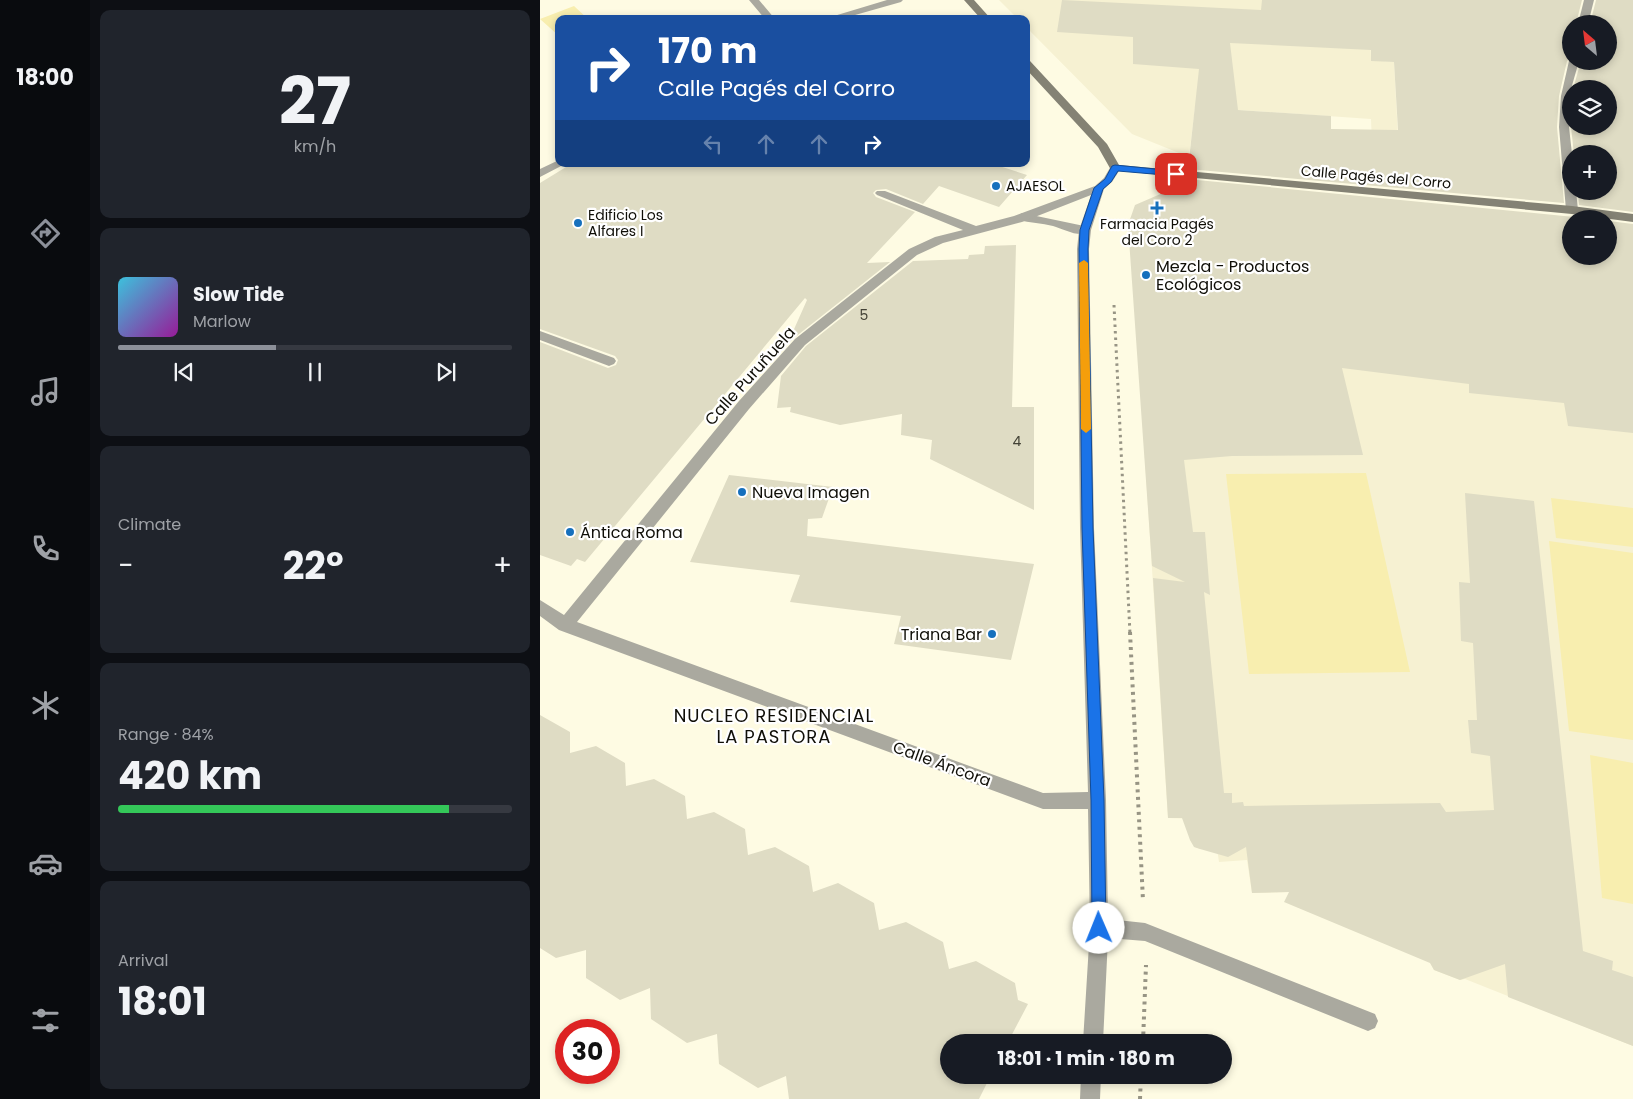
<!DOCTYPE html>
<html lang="en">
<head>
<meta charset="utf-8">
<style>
	:root { --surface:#171b24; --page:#20242c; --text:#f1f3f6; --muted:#9ea1a6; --line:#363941; --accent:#8c9099 }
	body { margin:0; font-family:Poppins,sans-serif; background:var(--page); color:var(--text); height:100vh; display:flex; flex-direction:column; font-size:19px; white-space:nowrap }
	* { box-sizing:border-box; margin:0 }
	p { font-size:16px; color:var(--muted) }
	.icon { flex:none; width:28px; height:28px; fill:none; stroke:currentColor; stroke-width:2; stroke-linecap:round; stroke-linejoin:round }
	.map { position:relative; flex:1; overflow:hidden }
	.sheet { display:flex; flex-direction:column; gap:10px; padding:10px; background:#0d0f14; width:450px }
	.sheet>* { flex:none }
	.guide { position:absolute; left:15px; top:15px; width:475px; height:152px; border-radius:10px; box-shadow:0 2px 8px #0003; background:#1a4fa0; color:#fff; overflow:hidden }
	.needle { width:32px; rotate:332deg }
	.buttons { position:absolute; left:1022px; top:15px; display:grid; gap:10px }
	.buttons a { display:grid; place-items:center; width:55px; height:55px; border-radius:50%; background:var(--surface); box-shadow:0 2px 8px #0003; font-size:25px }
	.speed { position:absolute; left:15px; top:1019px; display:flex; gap:10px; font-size:25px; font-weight:700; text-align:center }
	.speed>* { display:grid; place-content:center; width:65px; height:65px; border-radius:50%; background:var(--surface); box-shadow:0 2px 8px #0003; line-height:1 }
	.speed .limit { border:8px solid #d22; background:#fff; color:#111 }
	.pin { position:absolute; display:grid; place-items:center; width:42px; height:42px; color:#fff; margin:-21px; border-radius:10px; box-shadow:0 2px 8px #0006 }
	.me { position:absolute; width:55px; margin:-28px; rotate:359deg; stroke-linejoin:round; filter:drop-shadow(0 0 4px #0008) }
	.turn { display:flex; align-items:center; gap:18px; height:105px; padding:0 20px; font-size:22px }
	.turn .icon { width:65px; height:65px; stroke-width:2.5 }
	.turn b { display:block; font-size:35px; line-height:42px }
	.lanes { display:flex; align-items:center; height:48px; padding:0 20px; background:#0003; justify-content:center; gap:25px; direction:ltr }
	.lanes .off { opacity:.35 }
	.big { font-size:38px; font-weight:700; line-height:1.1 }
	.sheet .widget { flex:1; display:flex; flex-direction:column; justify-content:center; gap:8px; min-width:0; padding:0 18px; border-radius:10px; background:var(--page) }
	.sheet .dial { align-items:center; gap:0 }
	.dial b { font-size:65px; line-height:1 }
	.song { display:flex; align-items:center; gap:15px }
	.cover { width:60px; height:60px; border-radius:8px; background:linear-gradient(135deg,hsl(190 70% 55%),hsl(300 70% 35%)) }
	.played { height:5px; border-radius:2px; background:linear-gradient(90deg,var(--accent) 40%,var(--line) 40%) }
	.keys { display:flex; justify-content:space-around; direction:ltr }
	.heat { display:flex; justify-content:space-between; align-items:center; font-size:28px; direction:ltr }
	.charge { height:8px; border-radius:4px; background:linear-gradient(90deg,#34c759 84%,var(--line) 0) }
	.trip { position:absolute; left:400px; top:1034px; width:292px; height:50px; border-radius:25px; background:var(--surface); box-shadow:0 2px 8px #0003; font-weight:700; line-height:50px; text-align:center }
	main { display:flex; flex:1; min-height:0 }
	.menu { display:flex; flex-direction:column; width:90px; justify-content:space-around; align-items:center; background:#090b0e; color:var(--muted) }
	.menu .icon { width:35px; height:35px }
	.menu .current { color:var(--accent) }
	.menu b { font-size:22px; color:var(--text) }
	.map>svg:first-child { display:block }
</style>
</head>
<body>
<main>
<nav class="menu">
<b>18:00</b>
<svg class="icon current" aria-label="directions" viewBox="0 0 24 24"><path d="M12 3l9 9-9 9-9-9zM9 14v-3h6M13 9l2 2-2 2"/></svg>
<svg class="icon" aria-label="music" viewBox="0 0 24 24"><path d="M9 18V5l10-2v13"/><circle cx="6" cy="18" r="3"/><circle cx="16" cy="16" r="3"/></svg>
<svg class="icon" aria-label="phone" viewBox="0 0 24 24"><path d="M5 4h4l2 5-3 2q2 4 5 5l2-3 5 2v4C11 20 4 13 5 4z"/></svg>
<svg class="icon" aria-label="climate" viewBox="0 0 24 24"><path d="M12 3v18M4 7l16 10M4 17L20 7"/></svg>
<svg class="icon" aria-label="car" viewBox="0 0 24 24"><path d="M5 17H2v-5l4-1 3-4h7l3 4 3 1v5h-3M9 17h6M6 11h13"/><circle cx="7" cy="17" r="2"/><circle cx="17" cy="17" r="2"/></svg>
<svg class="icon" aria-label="filters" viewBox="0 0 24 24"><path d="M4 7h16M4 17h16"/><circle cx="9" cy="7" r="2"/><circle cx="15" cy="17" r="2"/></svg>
</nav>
<section class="sheet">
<div class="widget dial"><b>27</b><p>km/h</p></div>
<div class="widget">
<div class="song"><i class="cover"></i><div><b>Slow Tide</b><p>Marlow</p></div></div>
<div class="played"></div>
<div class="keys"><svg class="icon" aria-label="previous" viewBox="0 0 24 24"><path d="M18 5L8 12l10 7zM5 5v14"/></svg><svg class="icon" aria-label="pause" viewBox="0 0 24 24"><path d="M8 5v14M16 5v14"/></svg><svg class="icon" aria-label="next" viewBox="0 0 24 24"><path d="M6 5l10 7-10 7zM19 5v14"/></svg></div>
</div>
<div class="widget"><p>Climate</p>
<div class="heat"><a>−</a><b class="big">22°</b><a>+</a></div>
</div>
<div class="widget"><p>Range · 84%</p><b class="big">420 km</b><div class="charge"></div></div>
<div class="widget"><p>Arrival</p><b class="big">18:01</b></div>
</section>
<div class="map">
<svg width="1093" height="1099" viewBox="0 0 1093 1099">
	<rect width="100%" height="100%" fill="#fefbe3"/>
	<path fill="#f6f1d2" d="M459,0h370l2,60 23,2 6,111 -27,-3 -2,-51 -176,-12 -6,50 -57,-23 -106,-107v-8h-8z
		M1093,291v755l-168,-67 -5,1 -26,-10 -4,-8 -140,-58 -1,-12 -37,1 -5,-33 -28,2 -2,-13h-17l-5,-2 -5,-7 -1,-11 11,-10 -32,-1 -28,-436z"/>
	<path fill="#f8eeaf" d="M34,6l14,13h-29v17l-19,-17z
		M826,473l44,199 -161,2 -23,-200z
		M1011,498l82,10v39l-77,-9z
		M1009,541l84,12v187l-64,-9z
		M1050,755l43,8v141l-31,-6z"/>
	<path fill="#dfdcc4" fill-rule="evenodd" d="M522,0l199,10 1,-10h320l-6,24h-5v33l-4,4 -8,35 -2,31 7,76 -376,-34 11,-100 -66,-5v-27l-76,-5zM690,43l141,7v11l23,1 4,68 -67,-1v-13l-93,-6z
		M1056,0h37v212l-54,-7 -1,-14h31v-37h-35l-3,-27v-7v6h38v-37h-36l8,-28h28v-37h-19z
		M31,164h422l34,11 -28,32 -60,-21 -16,18 -37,-15 -10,1 -3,3 3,4 39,15 -48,51 23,-1 -96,76 -7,7 20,-45 -2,-2 -220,264 -8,-3 -6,7 -31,-11v-213l68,26 8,-3 2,-5 -3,-4 -75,-27v-146z
		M647,179l407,40h-23v37h38v-35l24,3v209l-65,-7 -4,-23 -95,-10v-9l-127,-16 21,87 -131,1 -48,4 9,72h12l5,63 -6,-3 20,201h8v10l11,-1 1,4 196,-3 6,9 48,-2 -4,-54 -19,-3 -3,-33h9l-4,-77 -12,-2 -2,-59 11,1 -5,-90 69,8 49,450 30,10 -1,9 21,7v69l-125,-49 -3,-33 -45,16 -26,-10 -4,-7 -146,-61 5,-10 -37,1 -6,-46 -18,10 -28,-8 -6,-2 -4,-7 -8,-22h-14l-15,-240 32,4 -33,-16 -24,-341 7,-20 51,-22z
		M476,245l-4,162h22v103l-104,-51 2,-19 -31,-5 1,-21 -62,11 -50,-13 1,-5 -14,1 4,-32 25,-30 107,-85 55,-2 1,-4 15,-1 1,-8z
		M189,475l104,12 -11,31 -14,1 -1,17 227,28 -23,96 -117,-16 7,-28 -111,-14 10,-27 -110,-13z
		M0,715l30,17v21l26,-7 29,17 1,23 28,-7 31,17 2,23 27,-7 31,17 3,26 27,-8 34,19 4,26 25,-9 36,20 5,27 27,-8 37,20 6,27 27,-8 39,22 3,17 10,4 -20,38h-59v33h42l-12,24h-190l-3,-23 -28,12 -39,-24 -2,-30 -30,9 -36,-24 -1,-31 -30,12 -34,-22v-28l-30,8 -16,-10z"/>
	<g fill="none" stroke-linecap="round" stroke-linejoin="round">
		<path stroke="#979484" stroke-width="3" stroke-dasharray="2.5 4" stroke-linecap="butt" d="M574,305l16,329"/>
		<path stroke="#979484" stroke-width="4" stroke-dasharray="3 4.5" stroke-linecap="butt" d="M590,632l13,269
			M603,1042l3,-77
			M600,1099l1,-24"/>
		<path fill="#aaa99f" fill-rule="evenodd" d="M209,0h10l16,19h-10z
			M482,213l67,14 2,3c-9,10 -27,-1 -38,-4 -11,-3 -23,-3 -35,-6l-2,-3z"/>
		<path fill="#aaa99f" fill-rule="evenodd" d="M1044,0h10l-6,24h-10z
			M1031,59v2h8l-8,28 -2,38 3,27 -1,37h5l2,19 -6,4 -6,-4 -7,-83 2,-31 8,-35z
			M0,331l74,27 2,3 -2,3 -5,2 -69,-26z"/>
		<path fill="#aaa99f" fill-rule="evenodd" d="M347,0h16l-2,2 -60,17h-17z
			M19,160v4h5l-1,1 -23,12v-8z
			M575,165l6,3 -9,14 -8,7 -13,41 -2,19 5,279 12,272 2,119 37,4 230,91 3,7 -3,7 -7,3 -223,-90 -37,-3 -5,104h-20l7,-114 -2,-119h-45l-484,-179 -19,-14v-16l24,15 175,-214 56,-62 114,-90 26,-12 28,-7 -86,-35 -2,-2 2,-2h8l91,35 38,-10 81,-30 9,-8 7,-12zM551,195l-12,35 -2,19 3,279 8,264 -45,1 -466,-171 172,-213 56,-64 112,-90 26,-12 79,-21z
			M541,1075h20l-1,24h-20z"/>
		<path fill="#848274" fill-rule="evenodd" d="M424,0h10l17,19h-10z
			M486,60l4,1 77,83 12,21 453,41 61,8v8l-61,-8 -461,-44 -13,-23 -72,-78z"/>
	</g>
	<path fill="#1a73e8" stroke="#114b97" d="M575,165l61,6 4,3 -4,2 -58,-5 -7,11 -8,7 -14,41 -1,19 5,279 11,272 2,128 -2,5 -5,2 -5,-2 -2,-5 -1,-128 -9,-272 -3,-279 1,-19 14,-42 11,-9 7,-13z"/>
	<path fill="#f59e0b" d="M544,260l4,3 3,166 -5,4 -5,-4 -2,-166z"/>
	<g fill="#1670bd" stroke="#fff" stroke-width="2">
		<circle cx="456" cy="186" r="5"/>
		<path d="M614.5 200.5h5v5h5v5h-5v5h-5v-5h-5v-5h5z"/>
		<circle cx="38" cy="223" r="5"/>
		<circle cx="606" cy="275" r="5"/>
		<circle cx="202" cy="492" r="5"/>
		<circle cx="30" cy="532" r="5"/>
		<circle cx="452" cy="634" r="5"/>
	</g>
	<g text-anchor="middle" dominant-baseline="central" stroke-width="4.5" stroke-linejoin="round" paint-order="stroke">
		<g font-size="14" fill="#0f0e07" stroke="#fff">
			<text transform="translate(836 177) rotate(5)">Calle Pagés del Corro</text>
		</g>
		<g font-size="14" fill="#0f0e07" stroke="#fff" text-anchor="start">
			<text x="466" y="186">AJAESOL</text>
			<text x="48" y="215">Edificio Los<tspan x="48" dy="16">Alfares I</tspan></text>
			<text x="617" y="224" text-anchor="middle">Farmacia Pagés<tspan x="617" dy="16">del Coro 2</tspan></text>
		</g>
		<g font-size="14" fill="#434236">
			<text x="324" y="315">5</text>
			<text x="477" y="441">4</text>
		</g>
		<g font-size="16" fill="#0f0e07" stroke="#fff" text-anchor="start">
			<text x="616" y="266">Mezcla - Productos<tspan x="616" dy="18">Ecológicos</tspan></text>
			<text x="212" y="492">Nueva Imagen</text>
			<text x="40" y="532">Ántica Roma</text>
			<text x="442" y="634" text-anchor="end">Triana Bar</text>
		</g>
		<g font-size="16" fill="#0f0e07" stroke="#fff">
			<text transform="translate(210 376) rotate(-48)">Calle Puruñuela</text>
			<text transform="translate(402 764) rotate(20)">Calle Áncora</text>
		</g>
		<g font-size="18" letter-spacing="1" fill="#0f0e07" stroke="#fff">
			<text x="234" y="715">NUCLEO RESIDENCIAL<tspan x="234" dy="21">LA PASTORA</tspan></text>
		</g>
	</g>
</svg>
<div class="buttons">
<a><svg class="needle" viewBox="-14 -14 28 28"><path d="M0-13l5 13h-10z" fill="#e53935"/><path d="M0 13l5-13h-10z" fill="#9ea1a6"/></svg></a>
<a><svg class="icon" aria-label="layers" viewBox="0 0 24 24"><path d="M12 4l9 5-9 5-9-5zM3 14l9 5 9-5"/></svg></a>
<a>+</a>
<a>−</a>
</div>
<div class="speed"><div class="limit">30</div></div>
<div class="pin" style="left:636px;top:174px;background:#d93025"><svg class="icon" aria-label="arrive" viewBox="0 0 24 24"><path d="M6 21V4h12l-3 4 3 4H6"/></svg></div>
<svg class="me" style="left:559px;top:928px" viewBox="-20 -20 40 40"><circle r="19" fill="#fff"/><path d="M0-13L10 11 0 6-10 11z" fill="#1a73e8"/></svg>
<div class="trip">18:01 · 1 min · 180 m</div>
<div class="guide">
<div class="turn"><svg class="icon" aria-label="right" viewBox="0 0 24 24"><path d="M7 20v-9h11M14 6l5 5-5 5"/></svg><div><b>170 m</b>Calle Pagés del Corro</div></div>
<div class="lanes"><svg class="icon off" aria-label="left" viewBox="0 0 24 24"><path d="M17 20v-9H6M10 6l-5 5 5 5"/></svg><svg class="icon off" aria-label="ahead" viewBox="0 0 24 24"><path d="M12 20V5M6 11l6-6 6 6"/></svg><svg class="icon off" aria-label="ahead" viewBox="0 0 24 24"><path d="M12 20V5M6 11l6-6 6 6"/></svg><svg class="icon" aria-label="right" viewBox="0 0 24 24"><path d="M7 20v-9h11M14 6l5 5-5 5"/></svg></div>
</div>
</div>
</main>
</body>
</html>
